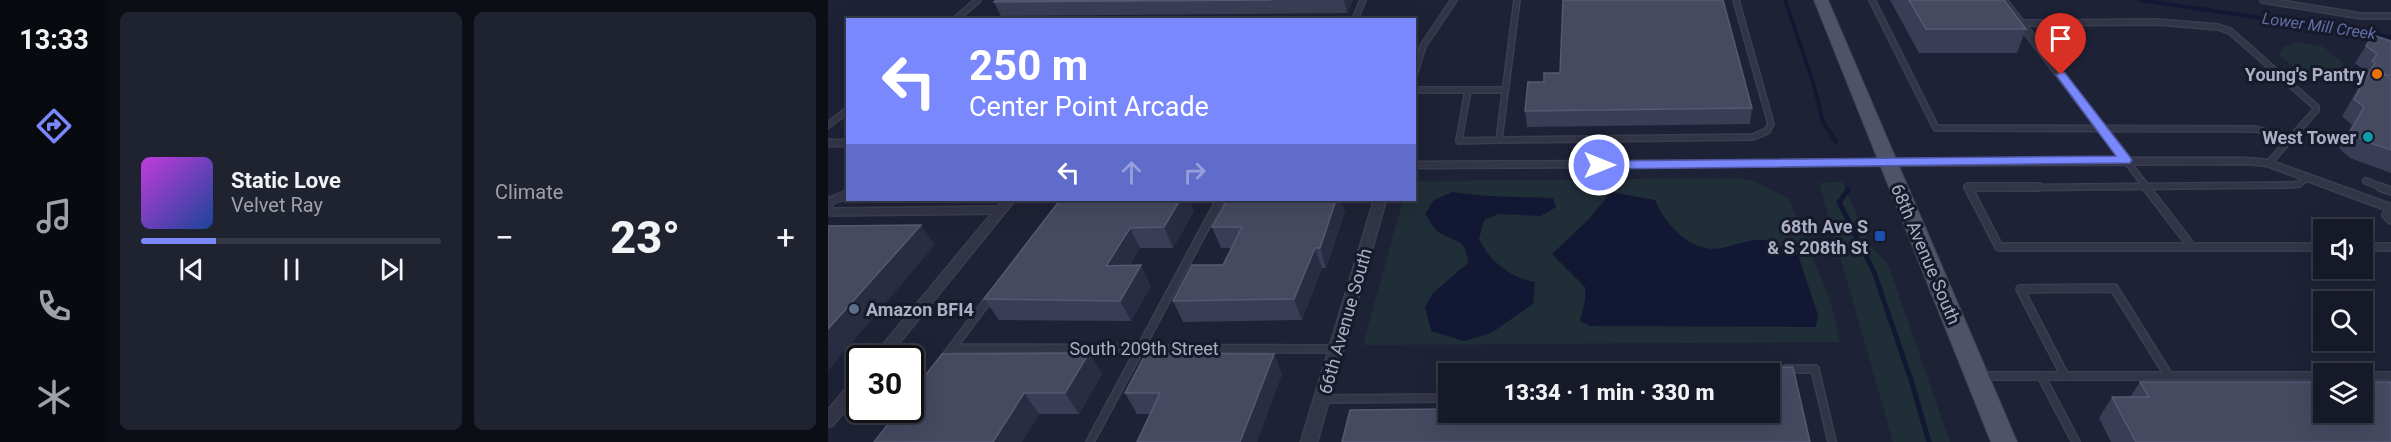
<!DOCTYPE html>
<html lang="en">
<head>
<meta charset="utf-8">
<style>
	:root { --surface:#161a28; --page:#1f2330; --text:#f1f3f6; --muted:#9ea1a8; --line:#353845; --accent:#7988fc }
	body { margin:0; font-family:Roboto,sans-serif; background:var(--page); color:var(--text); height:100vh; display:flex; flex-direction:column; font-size:22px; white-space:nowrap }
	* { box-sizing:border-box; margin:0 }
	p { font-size:20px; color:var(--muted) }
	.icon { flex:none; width:33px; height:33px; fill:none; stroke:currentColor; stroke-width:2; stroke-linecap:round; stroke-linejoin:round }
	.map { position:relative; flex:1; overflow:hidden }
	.details { display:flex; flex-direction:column; gap:12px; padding:12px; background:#0c0e16; width:720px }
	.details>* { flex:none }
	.guide { position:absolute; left:18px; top:18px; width:570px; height:183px; border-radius:0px; box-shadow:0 6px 24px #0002,0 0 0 2px var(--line); background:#7988fc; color:#fff; overflow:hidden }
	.buttons { position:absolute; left:1485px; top:219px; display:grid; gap:12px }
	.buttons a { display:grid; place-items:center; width:60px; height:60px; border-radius:0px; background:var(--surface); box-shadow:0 6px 24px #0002,0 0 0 2px var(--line); font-size:30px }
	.speed { position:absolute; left:18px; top:345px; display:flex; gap:12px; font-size:30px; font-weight:700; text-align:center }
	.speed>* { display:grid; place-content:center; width:78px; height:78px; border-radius:50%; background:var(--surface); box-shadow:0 6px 24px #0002,0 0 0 2px var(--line); line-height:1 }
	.speed .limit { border:3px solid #111; border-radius:9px; background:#fff; color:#111 }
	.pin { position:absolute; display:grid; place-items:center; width:51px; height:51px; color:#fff; margin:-62px -26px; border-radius:50% 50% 50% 0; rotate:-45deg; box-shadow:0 0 6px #0007 }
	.pin .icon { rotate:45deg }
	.me { position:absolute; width:66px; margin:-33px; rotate:90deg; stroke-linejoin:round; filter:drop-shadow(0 0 4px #0008) }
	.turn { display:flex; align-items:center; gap:21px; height:126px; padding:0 24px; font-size:27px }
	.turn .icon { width:78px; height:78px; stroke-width:2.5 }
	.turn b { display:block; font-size:42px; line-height:51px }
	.lanes { display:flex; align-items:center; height:57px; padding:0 24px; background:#0003; justify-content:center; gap:30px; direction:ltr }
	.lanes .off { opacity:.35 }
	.big { font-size:45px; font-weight:800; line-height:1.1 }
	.details .widget { flex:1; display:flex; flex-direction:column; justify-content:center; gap:9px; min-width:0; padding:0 21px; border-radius:9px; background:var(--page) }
	.song { display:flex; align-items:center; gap:18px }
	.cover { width:72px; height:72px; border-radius:9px; background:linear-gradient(135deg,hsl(290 70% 55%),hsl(220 70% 35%)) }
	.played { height:6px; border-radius:3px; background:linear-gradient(90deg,var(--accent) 25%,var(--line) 25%) }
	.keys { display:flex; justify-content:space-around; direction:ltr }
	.heat { display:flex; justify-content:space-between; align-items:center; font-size:33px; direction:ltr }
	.details .tiles { flex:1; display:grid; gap:12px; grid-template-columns:repeat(2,1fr) }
	.trip { position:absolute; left:610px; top:363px; width:342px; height:60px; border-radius:0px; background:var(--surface); box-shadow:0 6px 24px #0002,0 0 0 2px var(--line); font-weight:800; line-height:60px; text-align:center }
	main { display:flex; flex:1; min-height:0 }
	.tabs { display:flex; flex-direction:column; width:108px; justify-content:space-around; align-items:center; background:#090a10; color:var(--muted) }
	.tabs .icon { width:42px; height:42px }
	.tabs .selected { color:var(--accent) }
	.tabs b { font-size:27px; color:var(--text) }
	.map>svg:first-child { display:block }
</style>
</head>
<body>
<main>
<nav class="tabs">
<b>13:33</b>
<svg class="icon selected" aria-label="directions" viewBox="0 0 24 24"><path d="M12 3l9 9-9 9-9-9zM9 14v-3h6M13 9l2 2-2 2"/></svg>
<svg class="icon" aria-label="music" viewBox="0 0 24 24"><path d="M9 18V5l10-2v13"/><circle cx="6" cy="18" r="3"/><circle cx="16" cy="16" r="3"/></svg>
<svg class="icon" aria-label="phone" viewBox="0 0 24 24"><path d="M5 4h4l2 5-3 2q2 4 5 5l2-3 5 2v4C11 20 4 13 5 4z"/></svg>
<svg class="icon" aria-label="climate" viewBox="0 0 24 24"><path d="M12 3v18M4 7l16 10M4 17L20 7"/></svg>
</nav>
<section class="details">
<div class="tiles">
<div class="widget">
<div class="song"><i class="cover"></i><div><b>Static Love</b><p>Velvet Ray</p></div></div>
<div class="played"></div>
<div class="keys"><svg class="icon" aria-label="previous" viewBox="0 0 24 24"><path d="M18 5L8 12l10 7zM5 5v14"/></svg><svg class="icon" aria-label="pause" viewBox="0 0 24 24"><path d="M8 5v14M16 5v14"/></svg><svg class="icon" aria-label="next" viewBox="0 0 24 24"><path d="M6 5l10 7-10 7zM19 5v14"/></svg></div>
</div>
<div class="widget"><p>Climate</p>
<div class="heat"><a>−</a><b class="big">23°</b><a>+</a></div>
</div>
</div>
</section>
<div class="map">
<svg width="1563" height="442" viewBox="0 0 1563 442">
	<rect width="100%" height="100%" fill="#1e2236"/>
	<path fill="#202e37" d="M1471,42l25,5 28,24 -4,7c-34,7 -42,-2 -68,-22l3,-9z
		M910,178l15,3 36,18 41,100 10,43 -477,3 40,-145h11l1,-19z
		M1014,182l30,65 16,17 62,178h-57l-74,-259z"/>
	<path fill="#121733" d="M624,192l34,4 67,2 3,9 -15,9 -43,-2 -14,6 -5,19c10,22 32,39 56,43l-2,22 -42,29 -27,8 -33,-10 -6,-24 8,-14 35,-30c-2,-28 -15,-19 -32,-33 -4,-3 -7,-12 -11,-16l9,-14z
		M783,192l44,8c10,23 31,48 58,49 16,0 34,-11 51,-9 11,1 24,11 34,15l20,60 -2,12 -225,-1 -11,-5 5,-21v-13l-33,-33 37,-35z"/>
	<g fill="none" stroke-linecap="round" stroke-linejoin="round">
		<path stroke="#121733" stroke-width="4" d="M957,0l28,82 10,40 13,20
			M1312,0l251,37"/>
		<path stroke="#121733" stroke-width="5" d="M1020,190l-9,12 35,70 37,108 18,62"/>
		<defs>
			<path id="lane-far1" d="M689,0l-18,140 254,-3 14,-6 4,-7 -35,-124
				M1044,0l64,128 320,1 34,10
				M1435,0l98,16h30
				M528,17l7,-17
				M127,20l23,-20
				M1192,23l138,-1 60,5 12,4 86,76v3l-47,53
				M586,75l9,-29 31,-46
				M586,90h91
				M640,90l-9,51 40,-1
				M0,125l20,-15
				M1298,160l21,28
				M1538,181l18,7
				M1141,188l322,-3 8,-1 8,-7"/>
			<path id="lane" d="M1211,187h-71l31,60h325
				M1318,187l46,60
				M1552,187l11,4
				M0,202l20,-8
				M0,207l4,5 168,-2
				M1563,211l-5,4 5,5
				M1534,247h29
				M124,348l383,1
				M115,360l48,-64
				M958,369h29l17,73
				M1152,376h344
				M1213,376l35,66
				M1237,376l-45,-87 94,-1 55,88
				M1534,376h29
				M494,399l127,-1
				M262,442l130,-242"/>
			<path id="street" d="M1171,0h8l123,158h116l23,2 122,44v8l-124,-46 -21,-2 -832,4v-6l705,-4z
				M0,140h20v6h-20z
				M175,200h12l-128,158h-15z
				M546,200h12l-69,242h-16z
				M32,376v17l-27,32 -5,2v-17l27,-32z"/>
			<path id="primary" d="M986,0h14l189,442h-26z"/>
		</defs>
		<use href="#lane-far1" stroke="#3b3e50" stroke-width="8"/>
		<use href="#lane" stroke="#3b3e50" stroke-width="10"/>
		<use href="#street" stroke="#3b3e50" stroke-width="3"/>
		<use href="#primary" stroke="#3b3e50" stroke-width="2"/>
		<use href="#lane-far1" stroke="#323547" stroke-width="5"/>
		<use href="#lane" stroke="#323547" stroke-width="7"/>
		<use href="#street" fill="#323547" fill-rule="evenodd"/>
		<use href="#primary" fill="#4f5367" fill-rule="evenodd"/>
	</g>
	<path fill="#393d55" d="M168,0h357l-6,13 -346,3 -7,-14z
		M1062,0h114l22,29 -9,24h-98z
		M1545,35l18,6v132l-41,-15 -11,-10 13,-23 -10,-9 21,-36 -2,-2 4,-7 -10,-8z
		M924,108l-2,16 -223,3 -2,-16z
		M232,200h129l5,11 -21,37h-33l-10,17 21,21 -20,35 -132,-1 -15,-21z
		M517,211l-19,57h-4l-20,52 -119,2 -10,-21 50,-36 9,-17h-11l-9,-21z
		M261,353l13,21 -23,40h-40l-17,28h-148z
		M446,354l8,21 -132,39h-13l-12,-21z
		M1312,382l251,60h-280l-12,-24 13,-21h18z"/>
	<path fill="#292d44" d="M516,0h9l-6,13z
		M352,200h9l5,11 -21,37 -9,-21z
		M508,200h5l4,11 -19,57 -6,-20z
		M93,225l14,20 -107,126v-42z
		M302,228l10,20 -22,38 -12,-20z
		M487,248l7,20 -20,52 -8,-21z
		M313,265l10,21 -20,35 -11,-20z
		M261,353l13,21 -23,40 -14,-21z
		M446,354l8,21 -25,67h-17z
		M196,393l15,21 -17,28h-29z"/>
	<path fill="#454a61" stroke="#555971" stroke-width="1.5" d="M168,0h275l-277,2z
		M735,0h160l29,108 -227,3 3,-29h16v-9h16z
		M1081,0h95l22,29h-100z
		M1545,35l18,6v35l-9,-3 9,6v71l-29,-10 -11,-10 13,-23 -10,-8 21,-36 -3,-2 5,-7 -11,-8z
		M232,200h120l-16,27 -34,1 -24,38 35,-1 -21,36 -136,-2z
		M399,200h109l-16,48h-5l-21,51 -121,2 19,-36h31l19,-38h-30z
		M93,225l-93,104v-103z
		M261,353l-24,40h-41l-31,49h-119l25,-32h11v-15l32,-41z
		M318,353l128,1 -34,88h-103l23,-49h-35z
		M908,364v3h57l17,75h-468l8,-32 99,-1v3h321v-38h-239l1,-9z
		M1312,382h184v30h38v-30h29v60h-255l-24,-45h37z"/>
	<path fill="#7988fc" stroke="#4f58a4" stroke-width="1.5" d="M1233,72l4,1 65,84 2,3 -2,3 -531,6 -6,-4 6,-4 517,-5 -60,-81z"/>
	<circle fill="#e8710a" stroke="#171a2b" stroke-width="2" cx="1549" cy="74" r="6"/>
	<circle fill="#0f9aa8" stroke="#171a2b" stroke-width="2" cx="1540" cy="137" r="6"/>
	<rect fill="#1a4fb4" stroke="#171a2b" stroke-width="2" x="1046" y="230" width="12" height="12" rx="3"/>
	<circle fill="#5c6f8a" stroke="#171a2b" stroke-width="2" cx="26" cy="309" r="6"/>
	<g text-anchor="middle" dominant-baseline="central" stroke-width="6" stroke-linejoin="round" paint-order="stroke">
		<g font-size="16" font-style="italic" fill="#626da5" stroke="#171a2b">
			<text transform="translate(1491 26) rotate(8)">Lower Mill Creek</text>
		</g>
		<g font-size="18" font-weight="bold" fill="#abaec4" stroke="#171a2b" text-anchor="end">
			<text x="1537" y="74">Young's Pantry</text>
			<text x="1528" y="137">West Tower</text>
			<text x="1040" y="226">68th Ave S<tspan x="1040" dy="21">&amp; S 208th St</tspan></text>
			<text x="38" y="309" text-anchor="start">Amazon BFI4</text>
		</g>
		<g font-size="18" fill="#abaec4" stroke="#171a2b">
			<text transform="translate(1098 254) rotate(67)">68th Avenue South</text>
			<text transform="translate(517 321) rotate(-74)">66th Avenue South</text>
			<text x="316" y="348">South 209th Street</text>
		</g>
	</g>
</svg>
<div class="buttons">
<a><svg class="icon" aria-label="sound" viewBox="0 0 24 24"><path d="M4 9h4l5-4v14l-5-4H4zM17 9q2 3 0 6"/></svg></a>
<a><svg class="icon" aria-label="search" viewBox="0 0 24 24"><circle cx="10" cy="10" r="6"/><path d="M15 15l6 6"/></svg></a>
<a><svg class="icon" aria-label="layers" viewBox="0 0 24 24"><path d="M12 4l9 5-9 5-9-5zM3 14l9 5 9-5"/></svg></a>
</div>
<div class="speed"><div class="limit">30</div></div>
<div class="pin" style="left:1233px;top:75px;background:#d93025"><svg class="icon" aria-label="arrive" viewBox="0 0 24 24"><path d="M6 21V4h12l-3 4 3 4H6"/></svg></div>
<svg class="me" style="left:771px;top:165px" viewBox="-20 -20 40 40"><circle r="17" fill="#7988fc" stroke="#fff" stroke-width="3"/><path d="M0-11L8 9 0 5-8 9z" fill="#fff"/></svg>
<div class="trip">13:34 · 1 min · 330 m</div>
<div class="guide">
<div class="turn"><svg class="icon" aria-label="left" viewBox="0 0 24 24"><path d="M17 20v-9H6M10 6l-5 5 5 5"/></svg><div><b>250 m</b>Center Point Arcade</div></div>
<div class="lanes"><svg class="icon" aria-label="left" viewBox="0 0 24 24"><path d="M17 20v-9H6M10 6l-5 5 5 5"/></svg><svg class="icon off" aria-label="ahead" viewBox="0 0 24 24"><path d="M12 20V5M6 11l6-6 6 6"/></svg><svg class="icon off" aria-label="right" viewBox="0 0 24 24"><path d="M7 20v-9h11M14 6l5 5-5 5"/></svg></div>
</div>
</div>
</main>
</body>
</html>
